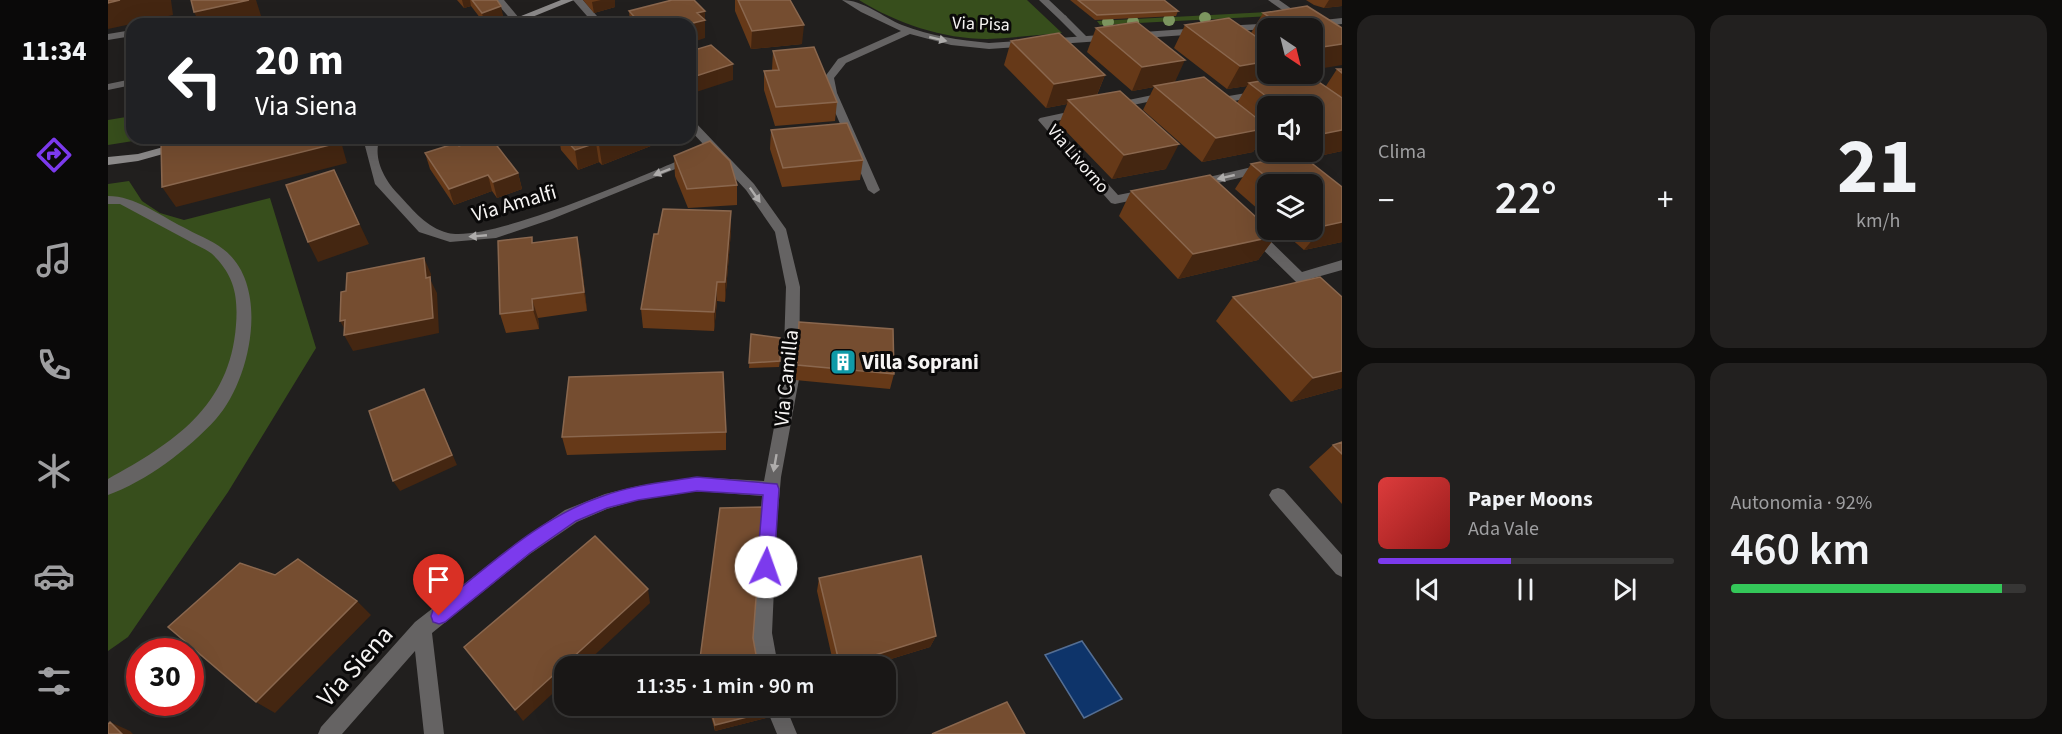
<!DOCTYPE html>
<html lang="it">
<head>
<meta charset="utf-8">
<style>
	:root { --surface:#191716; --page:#22201f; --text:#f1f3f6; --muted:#9f9fa1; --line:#373635; --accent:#7c3aed }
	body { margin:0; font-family:"Source Sans 3",sans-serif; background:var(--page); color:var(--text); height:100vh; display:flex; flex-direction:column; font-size:22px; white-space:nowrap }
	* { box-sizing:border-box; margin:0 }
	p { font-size:20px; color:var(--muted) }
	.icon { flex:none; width:33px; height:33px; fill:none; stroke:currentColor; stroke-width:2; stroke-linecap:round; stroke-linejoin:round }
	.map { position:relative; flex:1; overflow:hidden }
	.panel { display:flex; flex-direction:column; gap:15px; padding:15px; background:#0e0d0c; width:720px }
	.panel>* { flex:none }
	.banner { position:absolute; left:18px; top:18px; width:570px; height:126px; border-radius:18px; box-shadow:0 6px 24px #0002,0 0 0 2px var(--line); background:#202124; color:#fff; overflow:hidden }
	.needle { width:39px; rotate:145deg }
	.fabs { position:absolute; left:1149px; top:18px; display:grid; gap:12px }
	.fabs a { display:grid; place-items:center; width:66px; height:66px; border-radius:12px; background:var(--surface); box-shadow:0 6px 24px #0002,0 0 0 2px var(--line); font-size:30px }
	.speed { position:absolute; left:18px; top:638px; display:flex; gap:12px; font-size:30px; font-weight:700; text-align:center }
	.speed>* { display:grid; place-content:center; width:78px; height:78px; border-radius:50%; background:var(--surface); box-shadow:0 6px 24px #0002,0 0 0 2px var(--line); line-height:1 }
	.speed .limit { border:9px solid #d22; background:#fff; color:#111 }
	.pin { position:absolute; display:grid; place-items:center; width:51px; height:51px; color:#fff; margin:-62px -26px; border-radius:50% 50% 50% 0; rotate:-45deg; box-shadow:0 0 6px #0007 }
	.pin .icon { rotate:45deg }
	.me { position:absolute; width:66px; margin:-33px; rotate:3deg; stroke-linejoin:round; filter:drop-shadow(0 0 4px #0008) }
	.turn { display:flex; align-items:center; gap:21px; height:126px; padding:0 30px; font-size:27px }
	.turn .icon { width:78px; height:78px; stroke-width:2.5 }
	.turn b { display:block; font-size:42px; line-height:51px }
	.big { font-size:45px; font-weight:600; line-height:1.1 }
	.panel .widget { flex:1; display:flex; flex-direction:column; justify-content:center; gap:9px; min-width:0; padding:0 21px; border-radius:18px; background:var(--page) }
	.panel .dial { align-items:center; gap:0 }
	.dial b { font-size:78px; line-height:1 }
	.song { display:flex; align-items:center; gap:18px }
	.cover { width:72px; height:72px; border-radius:9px; background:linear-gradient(135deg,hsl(0 70% 55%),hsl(0 70% 35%)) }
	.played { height:6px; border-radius:3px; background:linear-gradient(90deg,var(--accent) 45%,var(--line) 45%) }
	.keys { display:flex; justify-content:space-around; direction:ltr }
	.heat { display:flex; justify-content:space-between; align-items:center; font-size:33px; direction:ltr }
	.charge { height:9px; border-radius:4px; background:linear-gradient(90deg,#34c759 92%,var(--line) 0) }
	.panel .tiles { flex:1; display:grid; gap:15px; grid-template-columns:repeat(2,1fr) }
	.trip { position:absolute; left:446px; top:656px; width:342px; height:60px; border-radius:18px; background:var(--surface); box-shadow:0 6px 24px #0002,0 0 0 2px var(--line); font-weight:600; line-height:60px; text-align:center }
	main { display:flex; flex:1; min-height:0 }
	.menu { display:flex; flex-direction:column; width:108px; justify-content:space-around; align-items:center; background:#0a0909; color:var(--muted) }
	.menu .icon { width:42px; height:42px }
	.menu .current { color:var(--accent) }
	.menu b { font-size:27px; color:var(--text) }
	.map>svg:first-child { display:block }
</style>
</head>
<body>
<main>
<nav class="menu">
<b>11:34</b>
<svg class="icon current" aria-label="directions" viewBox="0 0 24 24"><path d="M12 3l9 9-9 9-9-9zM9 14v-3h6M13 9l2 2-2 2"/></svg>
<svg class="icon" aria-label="music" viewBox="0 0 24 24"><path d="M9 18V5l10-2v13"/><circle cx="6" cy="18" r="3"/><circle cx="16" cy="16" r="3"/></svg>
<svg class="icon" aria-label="phone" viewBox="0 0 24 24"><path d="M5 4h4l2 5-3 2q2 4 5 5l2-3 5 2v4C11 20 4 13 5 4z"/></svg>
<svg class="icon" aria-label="climate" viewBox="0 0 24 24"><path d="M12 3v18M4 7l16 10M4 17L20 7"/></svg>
<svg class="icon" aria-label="car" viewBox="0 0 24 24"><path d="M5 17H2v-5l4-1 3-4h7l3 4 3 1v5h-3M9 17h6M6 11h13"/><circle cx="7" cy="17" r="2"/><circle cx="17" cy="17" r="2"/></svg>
<svg class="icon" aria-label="filters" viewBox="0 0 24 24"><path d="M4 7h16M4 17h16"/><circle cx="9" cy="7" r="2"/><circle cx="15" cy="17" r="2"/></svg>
</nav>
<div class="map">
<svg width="1234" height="734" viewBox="0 0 1234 734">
	<rect width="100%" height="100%" fill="#211f1e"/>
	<path fill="#374e1c" d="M751,0h168l35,33c-25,2 -50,5 -75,6 -44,0 -91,-16 -128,-39z
		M1160,12l5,4 -173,9 -3,-4z
		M24,116v22h20l-44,7v-25z
		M21,181l13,20 18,12 24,7 86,-22 46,150 -88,144 -100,145 -20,14v-467z"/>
	<path fill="#0e346a" stroke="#546e93" stroke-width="1.5" d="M974,641l40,58 -38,19 -39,-63z"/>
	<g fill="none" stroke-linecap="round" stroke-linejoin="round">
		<path fill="#656363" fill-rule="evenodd" d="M24,30v6l-24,4v-6z
			M24,79v6l-24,5v-6z"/>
		<path fill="#656363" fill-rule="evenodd" d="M951,15h6l21,21v4h-6l-21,-21z
			M0,196c27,0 51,19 75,31 12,7 29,13 40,22 48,36 28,131 -7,170 -27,30 -71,63 -108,76v-16c65,-36 122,-72 128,-154 2,-27 -1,-47 -20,-67 -6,-8 -19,-12 -27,-17 -23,-12 -46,-25 -69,-37h-12z"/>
		<path fill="#656363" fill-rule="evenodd" d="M386,0h10l15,18v4h-6z
			M465,0h10l21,24h-10z
			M734,0c21,0 41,17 60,25 28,11 57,15 87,18l211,-15 5,3 -5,3 -211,15 -38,-4 -41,-11 -64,29 -12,15 3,15 43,97 -6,4 -6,-4 -41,-97 -3,-15 14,-19 63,-28 -40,-19z
			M931,0h10l18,17 -8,2z
			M1160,0h11l30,21 -8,2z
			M1234,18v6l-28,3 -5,-3 5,-3z
			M1167,23l5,3 -2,2 -54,4 -5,-3 5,-3z
			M1164,74h11l18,14 -5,3 -4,-1z
			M1150,91l5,3 -1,2 -51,9 -5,-3 5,-3z
			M1059,92l4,1v4l-57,12 -5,-3 5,-3z
			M974,109l4,1v4l-34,8 66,73 30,-6 4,1v6l-37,8 -4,-1 -73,-83 2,-2z
			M582,120l4,1 60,63 32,45 14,58 -1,92 -18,98 -4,45 -5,111 6,33h-20l-6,-33 10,-137 -65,-5 -59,9 -31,9 -30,13 -47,32 -98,79 12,101h-20l-9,-83 -73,83h-24l3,-7 94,-105 103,-80 47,-32 40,-16 33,-8 59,-9 67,4 19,-102 3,-92 -11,-55 -29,-42 -56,-60z
			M1135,128l25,17v7h7l36,29 2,3 -1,1 -12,-1 -61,-51v-4z
			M260,138h12c-8,20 5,43 19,57 15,16 27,32 49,38 43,10 195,-58 242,-77l4,-1 6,4 -148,60 -56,19 -46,4 -31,-10 -44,-48 -10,-38z
			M1157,164l4,1v6l-60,14 -1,4h-8l-6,-6 2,-3z
			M1146,229l5,1 43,42 40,-12v10l-32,9 32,30v14l-5,-1 -88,-86 -1,-3z
			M1170,488l6,2 58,65v22l-6,-3 -64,-74 -3,-5 3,-5z
			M657,705h20l12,29h-20z"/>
		<path fill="#8c8a8a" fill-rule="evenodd" d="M453,0h13l-59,24h-14z
			M88,138h19l-2,2 -75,21 -30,4v-8l30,-3z"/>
	</g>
	<g fill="#7c955f">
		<circle cx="1097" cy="18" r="6"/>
		<circle cx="1061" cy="20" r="6"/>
		<circle cx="1000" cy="22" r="6"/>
		<circle cx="1025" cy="22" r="6"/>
	</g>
	<path fill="#663918" d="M349,0h40l6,16 -19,7 -13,-17 -7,2z
		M475,0h32v7l-21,6z
		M627,0h55l12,44 -51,5 -16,-38z
		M962,0h94l14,11 -2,5 -81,4z
		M1198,0h36v6l-18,2 -10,-3z
		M521,11h76v27l-15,-14h-60z
		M1155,13l79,15 -30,42v-42h-44v46h8l-3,5 53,7 11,-17h5v82l-37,8 37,28v55l-38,8 -23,-20h31v-46h-44v34l-33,-29 16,-25 43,-9 -4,-3h22v-46h-44v28l-2,-2 -13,20 -51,10 -59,-52 11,-23 -22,4 -45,-39 9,-24 78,54 63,21 10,-17 -20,3 -53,-41 11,-23 66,8z
		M903,41l94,34 -8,20 69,74 -54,10 -53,-55 8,-20 -21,4 -42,-43z
		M665,51l64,51 -2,19 -60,5 -11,-36v-19l8,-1z
		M663,130l92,30 -3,20 -78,7 -12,-38z
		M451,138h105l-4,1 1,3 -59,23 -3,-3 -21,8 -17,-20z
		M351,146l59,27 4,16 -25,9 -5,-7 -38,14 -24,-36 -5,-16z
		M566,156l63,29v20l-49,3 -13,-32z
		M1023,191l145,45 -18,24 -80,19 -59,-63z
		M623,211v20l-6,71 -8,-1 -3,30 -71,-3 -2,-19 17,-75z
		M425,243l48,14 6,54 -49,7 1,11 -33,4 -6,-19z
		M1125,297l109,91 -51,14 -75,-81z
		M691,322l95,52 -4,15 -95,-9z
		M643,334l29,27 -1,6 -30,1z
		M618,432v18l-159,5 -5,-18z
		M1234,442v62l-33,-37 24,-22z
		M711,578l117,58 -6,11 -62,19h-34l-17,-75z
		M600,705h57l2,7 -1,6 -51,13z"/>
	<path fill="#442611" d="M12,0h51l2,15 -65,14v-26z
		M141,0h7l7,22 -7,2h-56l-6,-12z
		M354,0h8l1,6 -7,2z
		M493,0h14v7l-21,6 -2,-11z
		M1221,0h13v6l-18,2z
		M393,6l2,10 -19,7 -2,-10z
		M597,11v27l-15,5v-19l7,-11z
		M696,25l-2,19 -51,5 1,-18z
		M1234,44v21l-30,5v-16l4,-6z
		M1077,60l-11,24 -20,2v1l-22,4 10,-24z
		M1160,61v13h8l-5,7 -22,2 -2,3 -20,3 13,-23z
		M625,64v16l-43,14v-16z
		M997,75l-10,24 -27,1 -1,4 -21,4 8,-24z
		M1160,128l-15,24 -51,10 14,-24z
		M1234,130v21l-42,9 6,-8h6v-10l5,-7z
		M229,138h3l7,25 -171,44 -14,-20z
		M511,138h45l-4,1 1,3 -59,23 -3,-20z
		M488,143l3,19 -21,8 -3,-20z
		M1071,144l-13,25 -54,10 12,-24z
		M226,170l35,74 -51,18 -10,-20z
		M410,173l4,16 -25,9 -4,-16z
		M380,175l4,16 -38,14 -5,-16z
		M623,211v20l-6,71v-20z
		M1234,222v20l-38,8 20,-24z
		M1168,236l-18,24 -80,19 15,-25z
		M469,237l4,20 6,54 -3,-19z
		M316,258l7,16v7l6,12 2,40 -86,18 -9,-16h4l-8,-14 86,-43z
		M609,282v19l-3,30v-19z
		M424,299l6,19 1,11 -6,-19z
		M1234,371v17l-51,14 22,-24z
		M316,389l33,76 -57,26 -7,-10z
		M540,589l2,14 -67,63h-19v17l-41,38 -8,-11z
		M249,601l14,14 -96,98 -19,-11z
		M828,636l-6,11 -62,19h-28z
		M659,712l-1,6 -51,13v-6z
		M2,722l20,9 3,3h-11z"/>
	<path fill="#754d30" stroke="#8a674e" stroke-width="1.5" d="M0,0h12l-12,3z
		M83,0h58l-55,12z
		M364,0h25l4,6 -19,7z
		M564,0h22l11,11 -8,2 8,7 -16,4h-48l-12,-13z
		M630,0h52l14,25 -52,6z
		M970,0h86l14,11 -81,4z
		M1199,6l35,22v16l-26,4 -4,-2v-18h-26l-23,-15z
		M1121,18l39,27v16l-28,5 -55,-41z
		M1029,22l48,38 -43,7 -46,-39z
		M951,33l46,42 -51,9 -43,-43z
		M603,45l22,19 -43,14v-30l6,-1 2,2z
		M706,47l23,55 -61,5 -12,-36 15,-1 -6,-19z
		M1229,69h5v4z
		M1193,74h6l35,24v32l-25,5 -5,-3v-26h-33l-30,-23z
		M1096,77l64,50v1l-52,10 -62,-52z
		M1012,91l59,53 -55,11 -56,-55z
		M739,123l16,37 -80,8 -12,-38z
		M64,138h165l1,5 -176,44 -1,-46z
		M374,138h9l27,35 -25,9 -5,-7 -39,14 -24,-36 31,-10 3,3z
		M456,138h55l-20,7 -3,-2 -21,7z
		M602,141l20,20 7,24 -50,4 -13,-33z
		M1192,154l42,33v35l-18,4 -12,-9v-33h-37l-24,-20z
		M226,170l25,54 -51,18 -22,-57z
		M1102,175l58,53v2h1l7,6 -83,18 -62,-63z
		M555,209l68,2 -6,71h-8l-3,30 -73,-3 13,-75h4z
		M424,237v6l45,-6 7,55 -52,7 1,11 -33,4 -2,-73z
		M316,258l2,20 4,-1 3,41 -89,17 1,-15 -5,1 1,-29 5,-1 1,-18z
		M1212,277l22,20v74l-29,7 -80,-81z
		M691,322l94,7 1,45 -97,-9z
		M643,334l29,4v23l-31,2z
		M615,372l3,60 -164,5 7,-60z
		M316,389l28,66 -59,26 -24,-70z
		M1234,442v12l-9,-9z
		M655,507l-10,131 5,28h-59l21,-158z
		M487,536l53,53 -133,121 -51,-63z
		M813,556l15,80 -96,30 -21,-88z
		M190,559l59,42 -101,101 -88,-75 72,-64 35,12z
		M899,702l18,32h-93z
		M601,705h56l2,7 -52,13z
		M2,722l12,12h-14v-10z"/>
	<defs><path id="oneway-solid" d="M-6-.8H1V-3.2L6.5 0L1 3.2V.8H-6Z" transform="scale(1.5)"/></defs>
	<g fill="#aeacab">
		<use href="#oneway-solid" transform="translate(830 39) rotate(13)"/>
		<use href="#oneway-solid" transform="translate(554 172) rotate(159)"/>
		<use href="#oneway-solid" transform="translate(1118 177) rotate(167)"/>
		<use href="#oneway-solid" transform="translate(647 195) rotate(55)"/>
		<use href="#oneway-solid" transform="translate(370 236) rotate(175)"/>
		<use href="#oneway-solid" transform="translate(667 463) rotate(100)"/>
	</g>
	<path fill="#7c3aed" stroke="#51269a" stroke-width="1.5" d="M589,477l80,7 2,5 -5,78 -3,5 -5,2 -6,-2 -3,-5 6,-72 -66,-4 -59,9 -31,8 -31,13 -46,32 -85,69 -6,2 -6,-2 -2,-6 2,-6c53,-41 106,-93 170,-114 30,-11 63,-14 94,-19z"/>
	<defs>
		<symbol id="building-square" viewBox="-11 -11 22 22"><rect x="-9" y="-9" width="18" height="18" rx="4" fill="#0f9aa8" stroke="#0a0909"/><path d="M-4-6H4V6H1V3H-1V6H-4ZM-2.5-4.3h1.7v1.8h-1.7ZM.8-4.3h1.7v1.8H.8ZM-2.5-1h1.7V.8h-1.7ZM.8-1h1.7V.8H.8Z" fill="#fff"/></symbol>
	</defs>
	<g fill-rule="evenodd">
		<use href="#building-square" x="720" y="347" width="30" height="30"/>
	</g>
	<g text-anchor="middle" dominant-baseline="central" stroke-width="6" stroke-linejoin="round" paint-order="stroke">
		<g font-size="18" fill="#f6f4f3" stroke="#0a0909">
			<text transform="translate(873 24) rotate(2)">Via Pisa</text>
			<text transform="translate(970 159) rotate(49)">Via Livorno</text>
		</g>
		<g font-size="21" fill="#f6f4f3" stroke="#0a0909">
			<text transform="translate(406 203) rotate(-16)">Via Amalfi</text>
			<text transform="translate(678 378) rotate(-84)">Via Camilla</text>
		</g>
		<g font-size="21" font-weight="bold" fill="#f6f4f3" stroke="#0a0909" text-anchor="start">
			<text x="754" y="362">Villa Soprani</text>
		</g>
		<g font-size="26" fill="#f6f4f3" stroke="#0a0909">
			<text transform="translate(247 666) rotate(-48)">Via Siena</text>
		</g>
	</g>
</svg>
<div class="fabs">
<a><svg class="needle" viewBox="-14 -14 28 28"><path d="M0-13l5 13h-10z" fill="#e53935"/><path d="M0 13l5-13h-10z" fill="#9f9fa1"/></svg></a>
<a><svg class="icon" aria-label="sound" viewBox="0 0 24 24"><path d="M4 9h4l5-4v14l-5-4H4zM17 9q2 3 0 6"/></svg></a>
<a><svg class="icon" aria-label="layers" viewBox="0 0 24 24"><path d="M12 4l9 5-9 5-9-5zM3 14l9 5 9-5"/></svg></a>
</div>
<div class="speed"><div class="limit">30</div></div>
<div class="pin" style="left:331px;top:616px;background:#d93025"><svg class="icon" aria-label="arrive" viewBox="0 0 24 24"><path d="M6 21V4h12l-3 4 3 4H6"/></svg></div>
<svg class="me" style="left:658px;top:567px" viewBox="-20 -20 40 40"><circle r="19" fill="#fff"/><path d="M0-13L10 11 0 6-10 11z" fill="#7c3aed"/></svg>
<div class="trip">11:35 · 1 min · 90 m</div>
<div class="banner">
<div class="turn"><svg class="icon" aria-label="left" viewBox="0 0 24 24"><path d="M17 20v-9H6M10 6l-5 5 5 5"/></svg><div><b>20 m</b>Via Siena</div></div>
</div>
</div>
<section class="panel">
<div class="tiles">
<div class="widget"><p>Clima</p>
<div class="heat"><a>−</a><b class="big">22°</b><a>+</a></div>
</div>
<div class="widget dial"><b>21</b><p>km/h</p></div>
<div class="widget">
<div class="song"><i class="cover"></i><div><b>Paper Moons</b><p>Ada Vale</p></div></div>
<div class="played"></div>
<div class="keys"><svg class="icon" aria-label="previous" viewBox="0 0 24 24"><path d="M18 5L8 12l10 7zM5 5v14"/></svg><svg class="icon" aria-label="pause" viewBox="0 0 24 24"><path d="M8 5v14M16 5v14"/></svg><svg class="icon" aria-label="next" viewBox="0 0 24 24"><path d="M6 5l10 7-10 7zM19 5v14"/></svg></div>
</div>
<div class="widget"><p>Autonomia · 92%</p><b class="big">460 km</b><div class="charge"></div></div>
</div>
</section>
</main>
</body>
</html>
